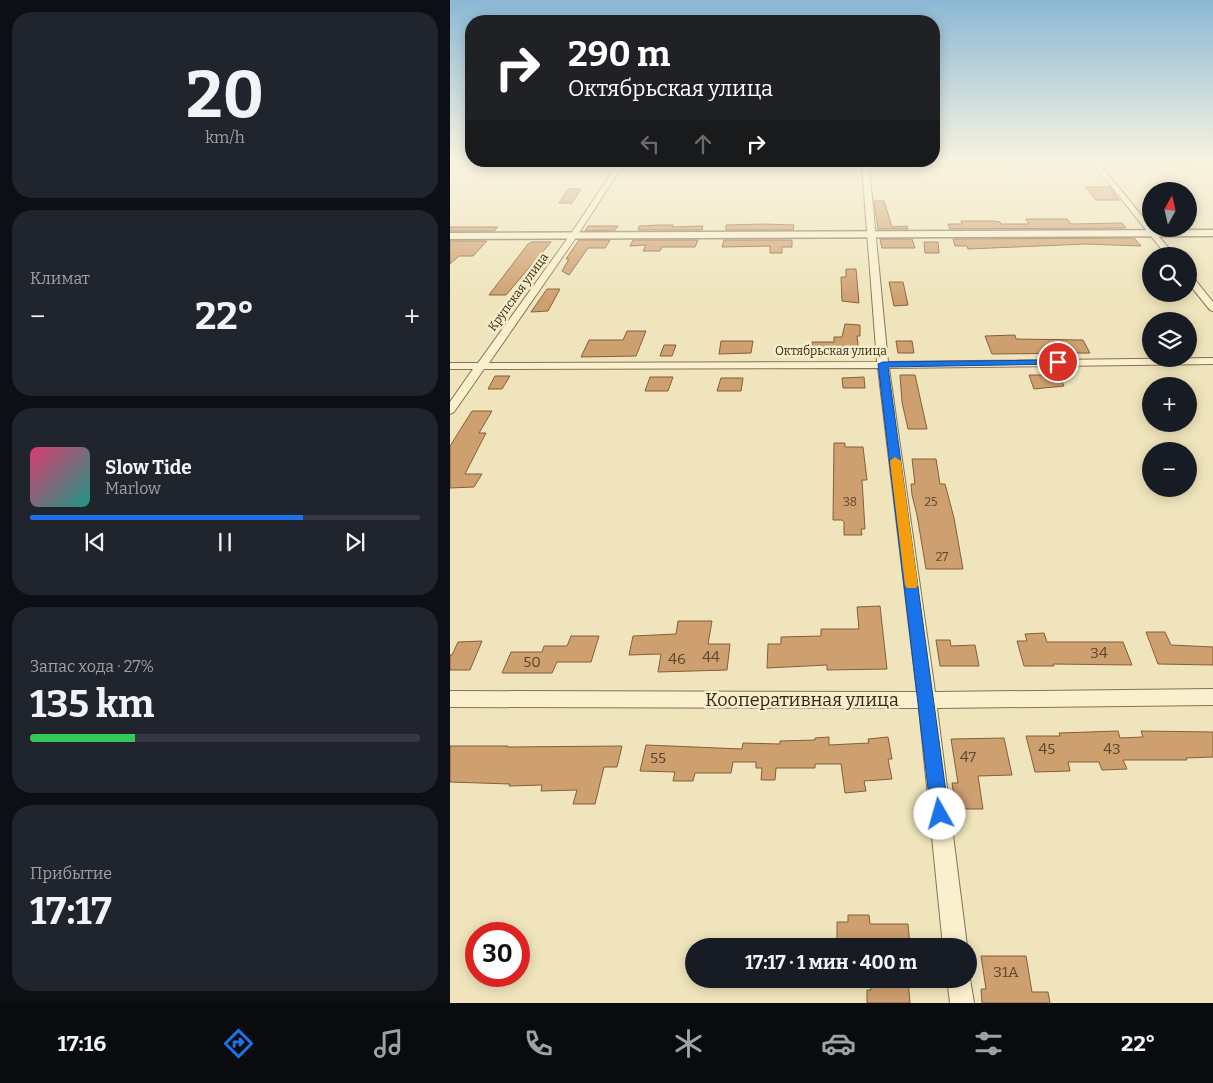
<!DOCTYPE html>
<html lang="ru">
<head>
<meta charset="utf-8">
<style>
	:root { --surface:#171b24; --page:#20242c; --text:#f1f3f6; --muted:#9ea1a6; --line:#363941; --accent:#1a73e8 }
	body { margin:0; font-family:Bitter,serif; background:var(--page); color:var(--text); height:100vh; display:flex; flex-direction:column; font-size:19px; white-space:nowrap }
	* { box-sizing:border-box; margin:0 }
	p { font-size:16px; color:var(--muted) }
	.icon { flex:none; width:28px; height:28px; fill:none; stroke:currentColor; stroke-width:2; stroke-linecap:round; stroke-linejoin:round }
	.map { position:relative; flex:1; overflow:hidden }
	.panel { display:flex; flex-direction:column; gap:12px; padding:12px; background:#0d0f14; width:450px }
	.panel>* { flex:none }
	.banner { position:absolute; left:15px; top:15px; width:475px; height:152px; border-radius:20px; box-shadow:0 2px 12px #0003; background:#202124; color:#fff; overflow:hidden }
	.needle { width:32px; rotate:8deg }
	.tools { position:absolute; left:692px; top:182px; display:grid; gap:10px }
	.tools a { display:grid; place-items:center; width:55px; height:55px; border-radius:50%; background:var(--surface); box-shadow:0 2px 12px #0003; font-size:25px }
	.speed { position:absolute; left:15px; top:922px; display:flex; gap:10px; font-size:25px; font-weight:700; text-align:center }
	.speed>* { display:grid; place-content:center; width:65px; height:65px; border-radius:50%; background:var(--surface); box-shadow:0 2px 12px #0003; line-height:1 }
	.speed .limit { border:8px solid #d22; background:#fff; color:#111 }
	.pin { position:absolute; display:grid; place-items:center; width:42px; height:42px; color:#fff; margin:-21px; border:2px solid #fff; border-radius:50%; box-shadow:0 1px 5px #0007 }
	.me { position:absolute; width:55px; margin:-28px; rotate:353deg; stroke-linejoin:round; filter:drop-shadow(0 0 4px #0008) }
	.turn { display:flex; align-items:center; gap:18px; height:105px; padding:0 20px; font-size:22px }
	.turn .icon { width:65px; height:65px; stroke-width:2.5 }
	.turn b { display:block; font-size:35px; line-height:42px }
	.lanes { display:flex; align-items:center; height:48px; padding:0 20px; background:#0003; justify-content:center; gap:25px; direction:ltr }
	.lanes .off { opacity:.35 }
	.big { font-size:38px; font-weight:700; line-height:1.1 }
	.panel .widget { flex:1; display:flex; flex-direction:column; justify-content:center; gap:8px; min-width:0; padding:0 18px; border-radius:20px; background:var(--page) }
	.panel .dial { align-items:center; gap:0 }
	.dial b { font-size:65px; line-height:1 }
	.song { display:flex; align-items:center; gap:15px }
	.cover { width:60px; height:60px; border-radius:8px; background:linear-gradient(135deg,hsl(340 70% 55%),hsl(170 70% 35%)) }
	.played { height:5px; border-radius:2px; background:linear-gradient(90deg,var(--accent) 70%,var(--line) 70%) }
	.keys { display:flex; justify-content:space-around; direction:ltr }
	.heat { display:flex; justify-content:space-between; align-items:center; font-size:28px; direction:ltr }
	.charge { height:8px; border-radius:4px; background:linear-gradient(90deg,#34c759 27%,var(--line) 0) }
	.trip { position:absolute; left:235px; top:938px; width:292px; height:50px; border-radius:25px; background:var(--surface); box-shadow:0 2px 12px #0003; font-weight:700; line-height:50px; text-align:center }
	.menu { display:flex; height:80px; justify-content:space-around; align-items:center; background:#090b0e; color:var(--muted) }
	.menu .icon { width:35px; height:35px }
	.menu .selected { color:var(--accent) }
	.menu b { font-size:22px; color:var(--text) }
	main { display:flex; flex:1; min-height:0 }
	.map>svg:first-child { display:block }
</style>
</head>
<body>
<main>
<section class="panel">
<div class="widget dial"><b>20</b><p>km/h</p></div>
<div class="widget"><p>Климат</p>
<div class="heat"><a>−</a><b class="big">22°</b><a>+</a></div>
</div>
<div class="widget">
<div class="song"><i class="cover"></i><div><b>Slow Tide</b><p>Marlow</p></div></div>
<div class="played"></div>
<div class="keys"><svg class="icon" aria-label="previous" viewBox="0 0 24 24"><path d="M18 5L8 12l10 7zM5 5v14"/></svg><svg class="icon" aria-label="pause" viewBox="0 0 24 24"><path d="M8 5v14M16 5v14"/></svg><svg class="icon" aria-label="next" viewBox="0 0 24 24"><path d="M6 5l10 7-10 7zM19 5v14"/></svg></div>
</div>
<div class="widget"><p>Запас хода · 27%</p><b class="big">135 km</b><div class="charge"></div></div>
<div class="widget"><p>Прибытие</p><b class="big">17:17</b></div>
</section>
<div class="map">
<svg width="763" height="1003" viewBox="0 0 763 1003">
	<rect width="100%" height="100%" fill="#efe4bb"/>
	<path fill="#ce9f6f" stroke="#865f3a" d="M635,187h25l9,13h-23z
		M118,189h13l-9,14h-13z
		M424,201h10l8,26 15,-1 1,3h-30z
		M576,219h41l4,5 51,-1 4,5 -176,1 -2,-5h14l-1,-3h33l6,1 1,2h28z
		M209,225h14l-1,2 31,-1 -1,4h-64l1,-4z
		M276,225l39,-1 29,1 -1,5h-67z
		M138,226h30l-3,4 -30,1z
		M0,227h48l-4,4h-44z
		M684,238l7,8 -55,-2 -118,5 -1,-3h-12l-2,-7z
		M430,239h32l3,9h-33z
		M129,240h31l-5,8h-17l-19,27 -7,-4 7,-12h-3z
		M183,240h65l-3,7h-33l-2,4h-17l3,-6 -16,1z
		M274,240h68v7h-10v6h-12v-7l-48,1z
		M0,241h37l-14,15h-14l-9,8z
		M82,242h19l-45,53h-17l39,-51z
		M474,242h14l1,11h-14z
		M396,269h10l3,34 -17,-2 -1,-24h5z
		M439,282h14l5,23 -14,1z
		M97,289h13l-12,22 -17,1z
		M395,324l15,1v11h-3l2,17 -46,1 -1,-12h22v-5h8z
		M177,331h19l-10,25 -55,1 8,-17h34z
		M565,335l1,4 67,1 7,13 -98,1 -7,-18z
		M271,341h32l-2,12 -32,1z
		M446,341h16l2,12h-16z
		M214,345h12l-4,11h-12z
		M450,375h15l12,54h-19l-6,-27z
		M579,375h30l5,11 -30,3z
		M45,376h15l-8,13h-14z
		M200,377h23l-5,14h-23z
		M414,377l1,11h-22l-1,-10z
		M271,378h22l-2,13h-24z
		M22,411h20l-13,22h7l-21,41h17l-8,13 -24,1v-42z
		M384,443h11v4h18l4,33h-5l3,49h-4l1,6h-18v-13l-2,-2h-9z
		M462,459h24l4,25h5l9,34 9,51h-37l-9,-54 -5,-20 -1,-11h4z
		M430,606l7,63 -60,1v-5l-60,3 1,-24h13v-7l40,-1v-7h38l-2,-22z
		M228,621h34l-4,23h22l-3,26 -69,2 3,-18 -32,1 4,-19 43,-2z
		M696,632h19l6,13 42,2v18l-55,-1z
		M594,633l3,9h76l9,23 -79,-1 1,2h-30l-7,-25h10l-2,-7z
		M121,636h28l-8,26h-34l-5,11h-50l9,-21h31l2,-6h23z
		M486,640h14l1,6 24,-1 4,21h-39z
		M32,641l-12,29h-20v-15h2l6,-13z
		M668,731l2,7 23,-1 -2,-6 72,1v25l-27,1 1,2h-64l4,9 -25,1 -3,-8h-31l2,9 -35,1 -9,-36h34l-1,-3z
		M379,737v8l40,-2 -1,-4 20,-2 4,22h-4l4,20 -28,2 2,10 -21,2 -4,-29h-26v4h-39l-1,12h-14l1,-12h-6v-6h-23l-2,11h-36l-2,8h-20l2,-9 -35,-1 6,-26 96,4 1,-6 37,1v-3l35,-1v-2z
		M554,738l8,37 -34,1 5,33h-27l-4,-26h6l-7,-44z
		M0,746h58v1l114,-1 -5,21h-13l-9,37h-22l4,-14 -36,1 1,-6 -33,1 1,-2 -60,-2z
		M398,915h21l1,9h38l2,22h-73v-24h11z
		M531,956h45l6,36h16l2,11h-68l-1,-14h5z
		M420,979h38l2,24h-43v-13h4z"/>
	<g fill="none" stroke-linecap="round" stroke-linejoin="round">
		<defs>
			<path id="minor" d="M0,162h747l-96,4 74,90h-8l-72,-90h-226l19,196 325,-4v6l-324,4 46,324 278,-3v16l-276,3 30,238h-24l-24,-238 -469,-1v-16l467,1 -39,-324 -394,1 -30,43 -4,2v-12l23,-33h-23v-6h28l92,-128 47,-70h-167zM173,165l239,1 15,196 -388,1 88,-127z
				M739,275l3,1 21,26v9l-3,-1 -21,-26z
				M519,973l5,30h-24l-3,-24h22z"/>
			<path id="tertiary" d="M763,230v6l-763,3v-6z"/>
		</defs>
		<use href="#minor" stroke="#867355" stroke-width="2"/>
		<use href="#tertiary" stroke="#867355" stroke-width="3"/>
		<use href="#minor" fill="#faf0ce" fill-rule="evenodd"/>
		<use href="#tertiary" fill="#faf0ce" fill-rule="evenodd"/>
	</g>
	<linearGradient id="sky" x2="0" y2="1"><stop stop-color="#8bb8d5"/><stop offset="0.53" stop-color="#f8f3e0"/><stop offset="1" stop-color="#f8f3e0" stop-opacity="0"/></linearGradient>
	<rect width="763" height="303" fill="url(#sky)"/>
	<path fill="#1a73e8" stroke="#114b97" d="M608,360h3v4l-173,3 61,447 -3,5 -6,3 -6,-3 -3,-5 -53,-450 5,-2z"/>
	<path fill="#f59e0b" d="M445,457l6,4 17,124 -2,3h-9l-2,-3 -15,-124z"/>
	<g text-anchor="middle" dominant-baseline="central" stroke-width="5" stroke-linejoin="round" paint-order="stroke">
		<g font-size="12" fill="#34291a" stroke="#f6edca">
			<text transform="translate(68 292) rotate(-54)">Крупская улица</text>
			<text x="381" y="351">Октябрьская улица</text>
		</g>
		<g font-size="12" fill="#5a462f">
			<text x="400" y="502">38</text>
			<text x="481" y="502">25</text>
			<text x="492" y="557">27</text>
		</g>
		<g font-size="15" fill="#5a462f">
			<text x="649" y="653">34</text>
			<text x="261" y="657">44</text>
			<text x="227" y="659">46</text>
			<text x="82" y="662">50</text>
			<text x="597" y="749">45</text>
			<text x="662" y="749">43</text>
			<text x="518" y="757">47</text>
			<text x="208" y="758">55</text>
			<text x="556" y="972">31А</text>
		</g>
		<g font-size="18" fill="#34291a" stroke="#f6edca">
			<text x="352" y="700">Кооперативная улица</text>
		</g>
	</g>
</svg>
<div class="tools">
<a><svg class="needle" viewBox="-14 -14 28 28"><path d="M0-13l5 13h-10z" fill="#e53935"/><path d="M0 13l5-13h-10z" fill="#9ea1a6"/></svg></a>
<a><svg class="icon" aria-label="search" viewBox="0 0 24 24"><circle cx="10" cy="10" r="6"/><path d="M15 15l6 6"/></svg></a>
<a><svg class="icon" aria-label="layers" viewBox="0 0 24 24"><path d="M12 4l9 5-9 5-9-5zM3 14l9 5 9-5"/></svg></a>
<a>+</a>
<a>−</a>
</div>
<div class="speed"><div class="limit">30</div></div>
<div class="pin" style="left:608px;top:362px;background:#d93025"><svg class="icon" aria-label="arrive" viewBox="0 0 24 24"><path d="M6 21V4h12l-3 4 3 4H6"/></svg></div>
<svg class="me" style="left:490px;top:814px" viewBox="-20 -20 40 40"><circle r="19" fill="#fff"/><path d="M0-13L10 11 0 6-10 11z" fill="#1a73e8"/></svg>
<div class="trip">17:17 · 1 мин · 400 m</div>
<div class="banner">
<div class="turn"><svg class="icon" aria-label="right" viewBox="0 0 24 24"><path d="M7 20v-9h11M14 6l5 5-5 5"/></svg><div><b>290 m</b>Октябрьская улица</div></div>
<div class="lanes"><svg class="icon off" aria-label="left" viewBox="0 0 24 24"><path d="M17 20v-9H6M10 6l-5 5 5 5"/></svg><svg class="icon off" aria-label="ahead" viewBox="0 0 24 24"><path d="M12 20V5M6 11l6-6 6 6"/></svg><svg class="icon" aria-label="right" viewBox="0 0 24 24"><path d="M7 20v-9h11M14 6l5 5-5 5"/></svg></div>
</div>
</div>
</main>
<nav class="menu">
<b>17:16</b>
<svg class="icon selected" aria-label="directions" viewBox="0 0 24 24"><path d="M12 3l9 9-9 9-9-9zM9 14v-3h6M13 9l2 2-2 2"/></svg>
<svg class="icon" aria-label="music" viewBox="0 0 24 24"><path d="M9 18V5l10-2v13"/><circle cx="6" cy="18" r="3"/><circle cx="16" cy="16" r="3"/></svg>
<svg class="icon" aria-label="phone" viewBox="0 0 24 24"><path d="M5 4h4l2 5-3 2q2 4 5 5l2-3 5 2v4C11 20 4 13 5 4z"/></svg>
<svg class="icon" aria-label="climate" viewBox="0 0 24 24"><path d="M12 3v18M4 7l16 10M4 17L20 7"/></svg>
<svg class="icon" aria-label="car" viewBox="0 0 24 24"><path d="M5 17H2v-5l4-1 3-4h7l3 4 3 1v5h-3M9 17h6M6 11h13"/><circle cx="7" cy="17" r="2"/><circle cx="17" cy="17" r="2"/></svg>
<svg class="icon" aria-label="filters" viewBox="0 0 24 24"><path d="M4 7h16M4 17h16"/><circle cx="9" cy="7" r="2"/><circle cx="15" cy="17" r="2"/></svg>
<b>22°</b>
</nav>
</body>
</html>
